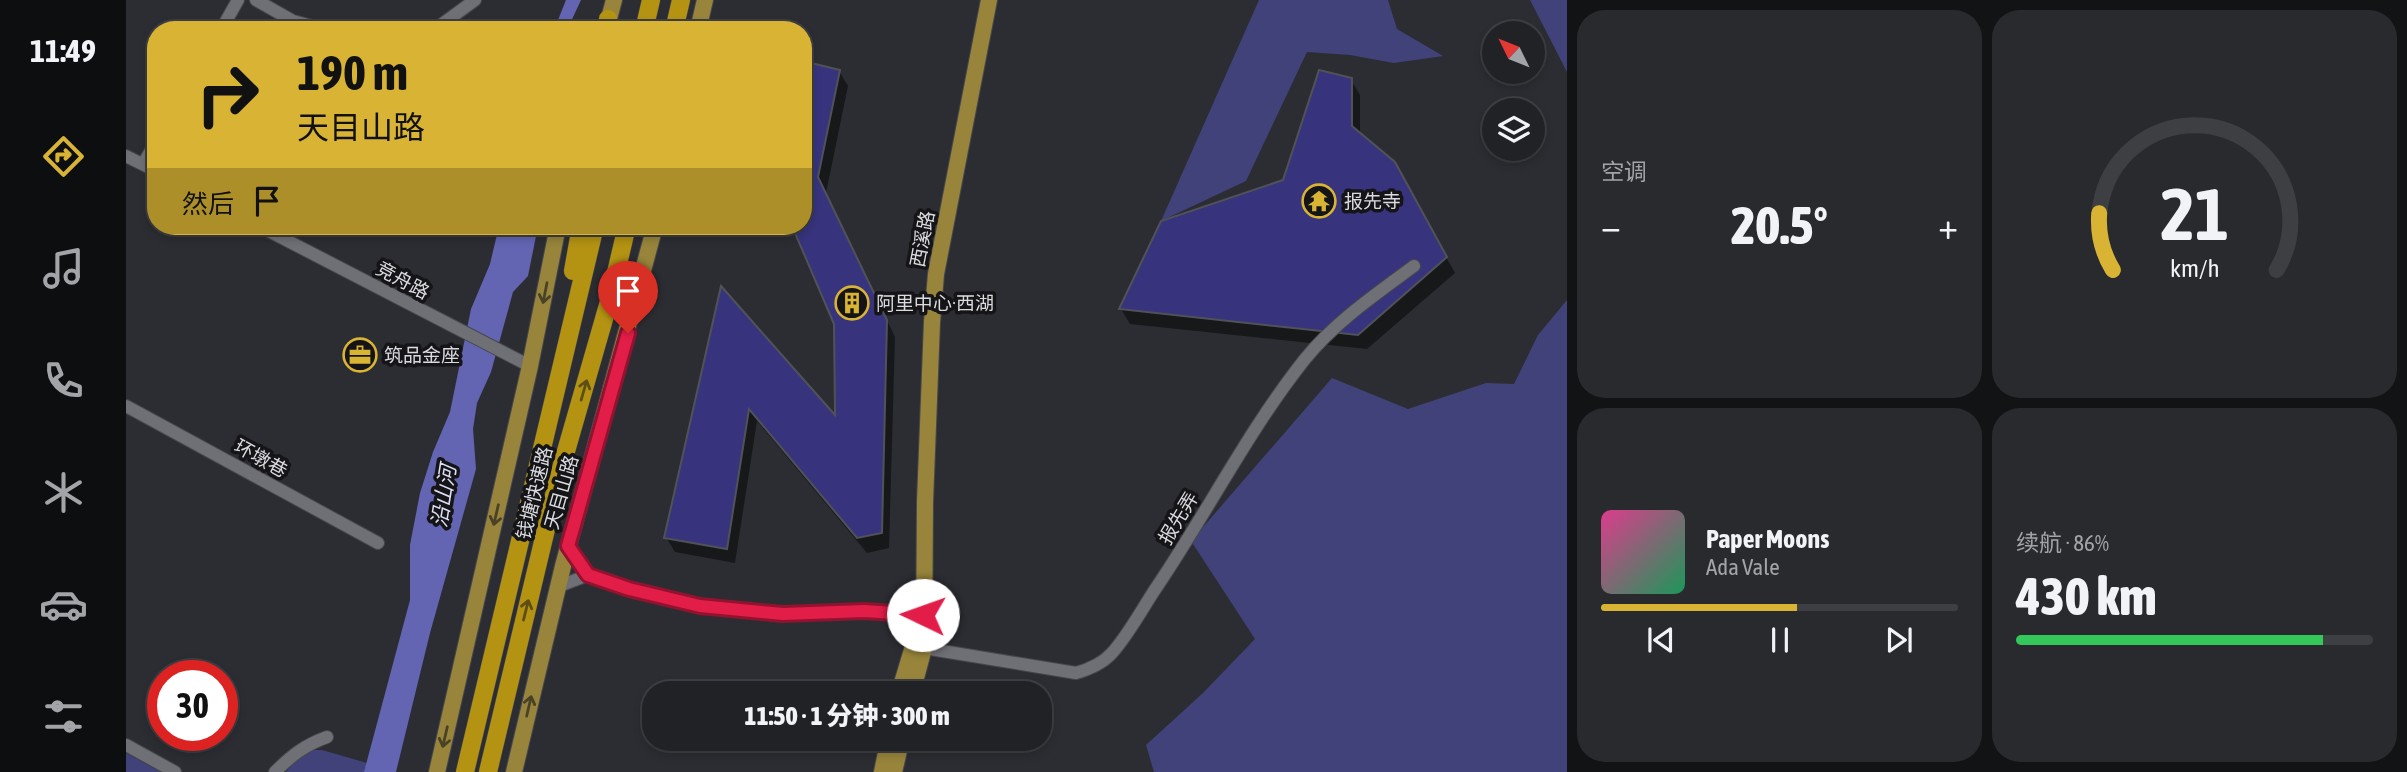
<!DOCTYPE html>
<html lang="zh">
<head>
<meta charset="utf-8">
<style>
	:root { --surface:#212226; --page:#292a2e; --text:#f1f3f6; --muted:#a2a4a7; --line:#3e3f43; --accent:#d9b334 }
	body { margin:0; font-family:"Asap Condensed","Noto Sans SC",sans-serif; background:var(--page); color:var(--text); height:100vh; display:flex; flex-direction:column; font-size:26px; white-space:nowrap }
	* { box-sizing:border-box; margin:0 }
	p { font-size:23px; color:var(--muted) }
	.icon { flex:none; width:38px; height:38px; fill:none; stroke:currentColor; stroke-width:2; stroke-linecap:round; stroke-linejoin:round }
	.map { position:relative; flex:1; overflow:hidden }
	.sheet { display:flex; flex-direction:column; gap:10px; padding:10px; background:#121315; width:840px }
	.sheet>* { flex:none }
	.banner { position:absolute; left:21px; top:21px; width:665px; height:214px; border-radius:28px; box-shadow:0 4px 10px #0003,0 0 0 2px var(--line); background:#d9b334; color:#111; overflow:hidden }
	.needle { width:46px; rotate:313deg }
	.fabs { position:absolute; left:1356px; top:21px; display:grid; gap:14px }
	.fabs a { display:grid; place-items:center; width:63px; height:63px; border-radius:50%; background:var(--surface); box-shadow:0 4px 10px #0003,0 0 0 2px var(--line); font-size:35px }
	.speed { position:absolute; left:21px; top:660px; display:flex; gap:14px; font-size:35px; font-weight:700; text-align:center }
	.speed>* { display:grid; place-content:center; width:91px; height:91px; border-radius:50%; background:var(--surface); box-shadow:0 4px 10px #0003,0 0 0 2px var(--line); line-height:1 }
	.speed .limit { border:10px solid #d22; background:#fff; color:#111 }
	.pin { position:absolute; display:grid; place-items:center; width:60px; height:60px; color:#fff; margin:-72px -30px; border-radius:50% 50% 50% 0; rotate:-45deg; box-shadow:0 0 7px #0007 }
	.pin .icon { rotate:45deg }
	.me { position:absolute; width:77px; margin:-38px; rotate:273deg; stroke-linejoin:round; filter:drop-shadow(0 0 5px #0008) }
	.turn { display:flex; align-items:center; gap:24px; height:147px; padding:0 35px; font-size:32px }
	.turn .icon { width:91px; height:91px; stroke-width:2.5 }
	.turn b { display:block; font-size:49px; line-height:60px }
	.then { display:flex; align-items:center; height:66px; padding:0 35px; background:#0003; gap:14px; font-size:26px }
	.big { font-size:52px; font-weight:800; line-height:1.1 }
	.sheet .widget { flex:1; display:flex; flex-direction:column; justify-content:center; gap:10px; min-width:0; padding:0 24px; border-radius:28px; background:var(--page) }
	.sheet .dial { align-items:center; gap:0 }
	.dial svg { height:182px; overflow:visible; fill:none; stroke:var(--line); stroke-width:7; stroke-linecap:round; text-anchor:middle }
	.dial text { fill:var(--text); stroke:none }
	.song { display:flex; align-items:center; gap:21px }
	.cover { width:84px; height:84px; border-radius:10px; background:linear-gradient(135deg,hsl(330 70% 55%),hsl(150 70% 35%)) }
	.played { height:7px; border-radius:4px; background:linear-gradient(90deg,var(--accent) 55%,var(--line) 55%) }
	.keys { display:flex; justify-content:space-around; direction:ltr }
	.heat { display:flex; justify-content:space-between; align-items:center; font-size:38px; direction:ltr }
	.charge { height:10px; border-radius:5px; background:linear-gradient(90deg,#34c759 86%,var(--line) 0) }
	.sheet .tiles { flex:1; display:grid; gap:10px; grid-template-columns:repeat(2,1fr) }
	.trip { position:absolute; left:516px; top:681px; width:410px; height:70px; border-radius:28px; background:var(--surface); box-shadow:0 4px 10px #0003,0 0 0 2px var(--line); font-weight:800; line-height:70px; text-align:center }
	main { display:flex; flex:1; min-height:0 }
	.menu { display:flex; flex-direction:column; width:126px; justify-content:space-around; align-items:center; background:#0d0e0f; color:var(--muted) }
	.menu .icon { width:49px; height:49px }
	.menu .selected { color:var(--accent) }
	.menu b { font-size:32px; color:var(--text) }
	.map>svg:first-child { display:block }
</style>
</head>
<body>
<main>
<nav class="menu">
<b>11:49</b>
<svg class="icon selected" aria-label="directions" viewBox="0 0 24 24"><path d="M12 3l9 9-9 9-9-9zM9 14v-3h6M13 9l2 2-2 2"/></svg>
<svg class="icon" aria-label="music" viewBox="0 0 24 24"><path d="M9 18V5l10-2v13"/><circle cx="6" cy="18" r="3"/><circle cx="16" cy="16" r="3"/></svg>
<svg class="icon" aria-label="phone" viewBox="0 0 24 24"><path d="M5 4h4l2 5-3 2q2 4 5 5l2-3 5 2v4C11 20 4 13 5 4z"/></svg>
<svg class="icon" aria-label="climate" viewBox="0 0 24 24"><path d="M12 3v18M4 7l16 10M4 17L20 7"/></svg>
<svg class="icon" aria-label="car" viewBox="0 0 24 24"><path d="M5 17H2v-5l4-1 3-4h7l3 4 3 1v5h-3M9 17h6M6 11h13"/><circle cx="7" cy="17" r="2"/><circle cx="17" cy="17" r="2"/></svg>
<svg class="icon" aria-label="filters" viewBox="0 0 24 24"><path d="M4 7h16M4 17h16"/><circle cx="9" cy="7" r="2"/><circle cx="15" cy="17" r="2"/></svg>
</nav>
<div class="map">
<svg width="1441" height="772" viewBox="0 0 1441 772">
	<rect width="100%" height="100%" fill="#2c2d32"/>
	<path fill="#41427a" d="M1133,0h129l9,29 46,27 -49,7 -44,-8 -43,-3 -61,129 -85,40z
		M1404,0h37v72z
		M1441,300v472h-413l-8,-27 57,-52 52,-54 -64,-98 141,-163 76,31 78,-26 28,1 24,-49z
		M183,750h13l52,15 -2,7h-86l12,-14z
		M0,753l35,19h-35z"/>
	<path fill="#6365b3" d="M440,0h15l-14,30h-13z
		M373,226h39l-10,50 -15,16 -22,80 -14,31 -4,26 3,40 -46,164 -34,139h-32l46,-172v-55l10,-52 13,-41 17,-40 21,-103 19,-45z"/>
	<path fill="#0007" d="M713,71l9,15 -22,107 69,144 -6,211 -22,5 -110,-132 -22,142 -60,-11 -9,-15 56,-248 115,131 -1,-96 -43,-98h10z
		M1225,80l9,15v40l34,28 61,110 -88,76 -237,-25 -9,-15 163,-127z"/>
	<path fill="#37337d" stroke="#515258" stroke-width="2" d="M677,61l37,9 -22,107 69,143 -5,213 -25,5 -108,-129 -22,140 -63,-11 57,-252 114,129 -1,-91 -42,-98h11z
		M1193,70l33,8v48l43,36 52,95 -89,78 -239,-26 42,-88 122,-41z"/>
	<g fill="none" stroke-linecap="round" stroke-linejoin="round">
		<defs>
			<path id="minor" d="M130,0l37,21 34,9
				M95,30l17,-30
				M308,30l41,-30
				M0,156l30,15
				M17,164l13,-22
				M133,226l271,140
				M0,406l252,137
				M442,546l20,29 41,14 71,17 83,8 81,-3 59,4
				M431,587l31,-12
				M798,648l152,25c14,-4 26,-9 36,-20 16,-18 29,-42 42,-62 52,-76 93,-159 151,-232 30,-37 71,-65 109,-93
				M0,745l49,27
				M149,772c17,-17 30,-27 52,-35"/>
			<path id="major" d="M480,30l8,-30
				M572,30l7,-30
				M773,693l19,-63
				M786,693l12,-45 1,-146 7,-180 4,-48 53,-274
				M311,772l93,-406 28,-140
				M388,772l49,-206 92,-340
				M756,772l7,-34
				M768,772l8,-34"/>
			<path id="highway" d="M481,30l1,-11
				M518,30l7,-30
				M548,30l7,-30
				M447,271l8,-45
				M339,772l130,-546
				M362,772l70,-293 52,-181 17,-72"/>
		</defs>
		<use href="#minor" stroke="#47484d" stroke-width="14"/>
		<use href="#major" stroke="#47484d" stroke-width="18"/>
		<use href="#highway" stroke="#47484d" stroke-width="19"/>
		<use href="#minor" stroke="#6f6f76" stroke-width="12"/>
		<use href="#major" stroke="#98853b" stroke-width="16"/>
		<use href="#highway" stroke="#b49313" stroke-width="18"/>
	</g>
	<defs><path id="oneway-shaft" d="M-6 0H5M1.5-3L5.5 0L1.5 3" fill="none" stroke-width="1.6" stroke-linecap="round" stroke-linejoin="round" transform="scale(1.75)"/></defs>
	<g stroke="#494226">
		<use href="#oneway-shaft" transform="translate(419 293) rotate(101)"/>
		<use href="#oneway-shaft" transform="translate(370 515) rotate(103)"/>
		<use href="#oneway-shaft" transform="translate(403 706) rotate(-77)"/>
		<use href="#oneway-shaft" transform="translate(319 737) rotate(103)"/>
	</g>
	<g stroke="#5d4e16">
		<use href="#oneway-shaft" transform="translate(458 390) rotate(-74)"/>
		<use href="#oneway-shaft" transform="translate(400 610) rotate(-76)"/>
	</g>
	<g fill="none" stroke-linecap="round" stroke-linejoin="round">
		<defs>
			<path id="route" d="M502,333l-60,213 20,29 41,14 71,17 83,8 81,-3 59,4"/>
		</defs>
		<use href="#route" stroke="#92132f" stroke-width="18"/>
		<use href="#route" stroke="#e11d48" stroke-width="12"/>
	</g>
	<defs>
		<symbol id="temple-ring" viewBox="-11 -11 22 22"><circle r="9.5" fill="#151518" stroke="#d9b334" stroke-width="1.5"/><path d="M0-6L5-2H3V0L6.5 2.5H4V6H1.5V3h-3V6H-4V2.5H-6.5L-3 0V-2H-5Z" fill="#d9b334"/></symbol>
		<symbol id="building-ring" viewBox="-11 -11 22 22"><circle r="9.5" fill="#151518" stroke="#d9b334" stroke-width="1.5"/><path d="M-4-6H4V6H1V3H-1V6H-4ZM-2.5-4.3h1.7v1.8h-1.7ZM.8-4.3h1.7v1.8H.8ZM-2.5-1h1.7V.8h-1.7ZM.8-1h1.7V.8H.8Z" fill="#d9b334"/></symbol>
		<symbol id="office-ring" viewBox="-11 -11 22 22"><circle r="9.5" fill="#151518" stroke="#d9b334" stroke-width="1.5"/><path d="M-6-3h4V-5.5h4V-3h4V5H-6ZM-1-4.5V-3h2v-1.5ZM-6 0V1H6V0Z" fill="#d9b334"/></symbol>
	</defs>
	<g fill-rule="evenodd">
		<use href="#temple-ring" x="1174" y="182" width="38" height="38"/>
		<use href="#building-ring" x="707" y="284" width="38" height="38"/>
		<use href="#office-ring" x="215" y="336" width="38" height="38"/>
	</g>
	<g text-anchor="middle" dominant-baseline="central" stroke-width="7" stroke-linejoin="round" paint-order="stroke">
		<g font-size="19" fill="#dadbdf" stroke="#151518" text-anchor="start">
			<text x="1218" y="201">报先寺</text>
			<text x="750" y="303">阿里中心·西湖</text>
			<text x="258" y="355">筑品金座</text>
		</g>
		<g font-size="19" fill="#dadbdf" stroke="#151518">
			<text transform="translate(796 239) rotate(-79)">西溪路</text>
			<text transform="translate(277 280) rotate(28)">竞舟路</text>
			<text transform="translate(135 458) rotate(29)">环墩巷</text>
			<text transform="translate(435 492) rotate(-74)">天目山路</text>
			<text transform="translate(408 493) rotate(-76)">钱塘快速路</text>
			<text transform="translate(1052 518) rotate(-59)">报先弄</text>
		</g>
		<g font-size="21" font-style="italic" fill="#dcdff5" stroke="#151518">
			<text transform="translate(317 496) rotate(-81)">沿山河</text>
		</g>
	</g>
</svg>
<div class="fabs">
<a><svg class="needle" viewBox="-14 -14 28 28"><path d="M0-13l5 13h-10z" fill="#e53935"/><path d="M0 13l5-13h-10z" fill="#a2a4a7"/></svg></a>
<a><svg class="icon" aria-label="layers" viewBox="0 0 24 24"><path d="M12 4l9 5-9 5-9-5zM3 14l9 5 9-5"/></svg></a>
</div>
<div class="speed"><div class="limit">30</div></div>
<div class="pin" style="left:502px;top:333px;background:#d93025"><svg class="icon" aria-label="arrive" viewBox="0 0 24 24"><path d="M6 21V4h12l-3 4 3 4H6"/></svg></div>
<svg class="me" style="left:797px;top:615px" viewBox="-20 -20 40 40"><circle r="19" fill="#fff"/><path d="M0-13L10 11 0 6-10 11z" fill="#e11d48"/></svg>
<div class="trip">11:50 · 1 分钟 · 300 m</div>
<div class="banner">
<div class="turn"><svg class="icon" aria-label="right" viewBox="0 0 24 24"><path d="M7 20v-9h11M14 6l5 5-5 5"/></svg><div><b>190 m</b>天目山路</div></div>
<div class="then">然后<svg class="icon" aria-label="arrive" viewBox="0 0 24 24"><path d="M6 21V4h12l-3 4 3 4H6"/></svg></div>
</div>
</div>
<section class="sheet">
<div class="tiles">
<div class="widget"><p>空调</p>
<div class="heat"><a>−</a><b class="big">20.5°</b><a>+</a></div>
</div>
<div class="widget dial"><svg viewBox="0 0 100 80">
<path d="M14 69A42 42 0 1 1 86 69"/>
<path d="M14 69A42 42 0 0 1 8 44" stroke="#d9b334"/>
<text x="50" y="56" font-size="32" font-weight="700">21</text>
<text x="50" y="72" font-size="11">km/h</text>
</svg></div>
<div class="widget">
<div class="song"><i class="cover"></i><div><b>Paper Moons</b><p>Ada Vale</p></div></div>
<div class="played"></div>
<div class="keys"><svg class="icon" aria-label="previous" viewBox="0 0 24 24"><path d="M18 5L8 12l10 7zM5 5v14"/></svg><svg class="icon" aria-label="pause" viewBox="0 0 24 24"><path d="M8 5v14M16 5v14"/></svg><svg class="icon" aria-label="next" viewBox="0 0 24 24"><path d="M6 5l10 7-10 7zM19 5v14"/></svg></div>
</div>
<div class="widget"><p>续航 · 86%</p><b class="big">430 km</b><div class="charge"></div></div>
</div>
</section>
</main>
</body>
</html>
